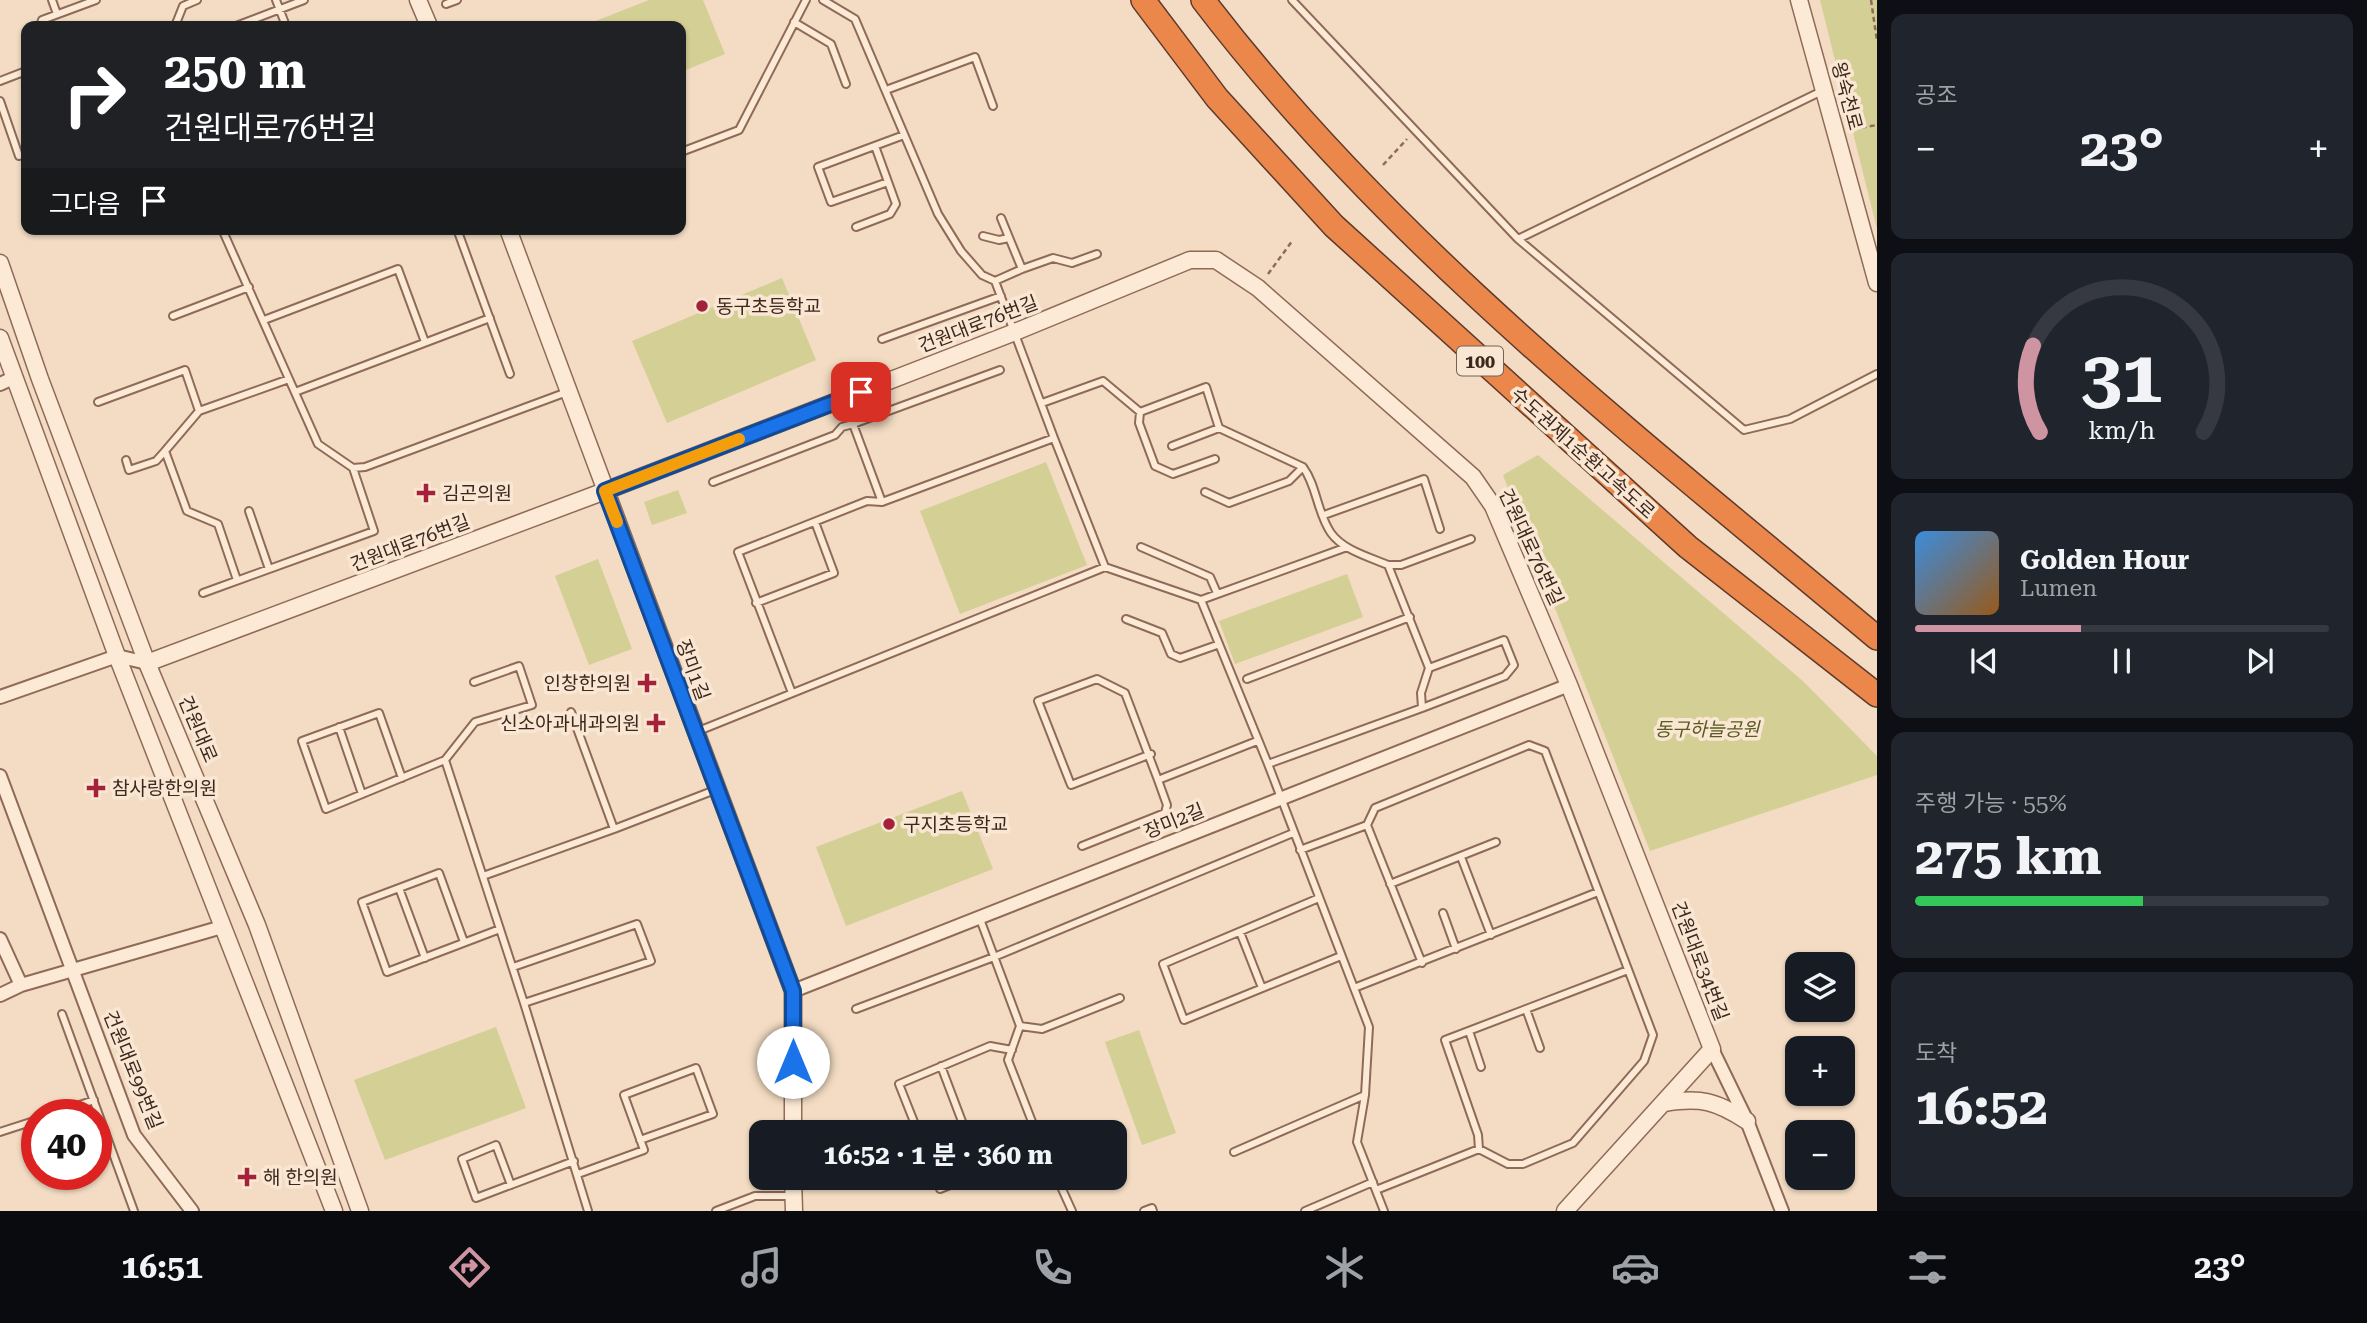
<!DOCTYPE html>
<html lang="ko">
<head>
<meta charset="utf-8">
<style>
	:root { --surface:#171b24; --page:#20242c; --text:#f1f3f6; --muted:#9ea1a6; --line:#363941; --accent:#cf94a1 }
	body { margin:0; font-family:"Roboto Serif","Noto Sans KR",serif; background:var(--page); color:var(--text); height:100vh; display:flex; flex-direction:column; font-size:26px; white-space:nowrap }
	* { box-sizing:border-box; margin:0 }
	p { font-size:23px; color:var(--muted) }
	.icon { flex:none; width:38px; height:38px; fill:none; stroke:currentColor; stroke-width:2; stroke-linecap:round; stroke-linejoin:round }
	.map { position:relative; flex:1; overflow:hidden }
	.side { display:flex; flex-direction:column; gap:14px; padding:14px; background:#0d0f14; width:490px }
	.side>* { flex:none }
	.banner { position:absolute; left:21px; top:21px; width:665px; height:214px; border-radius:14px; box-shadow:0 2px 5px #0004; background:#202124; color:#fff; overflow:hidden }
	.buttons { position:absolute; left:1785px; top:952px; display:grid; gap:14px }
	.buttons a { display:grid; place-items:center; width:70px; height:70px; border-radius:14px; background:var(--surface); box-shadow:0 2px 5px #0004; font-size:35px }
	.speed { position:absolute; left:21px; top:1099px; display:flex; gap:14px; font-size:35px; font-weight:700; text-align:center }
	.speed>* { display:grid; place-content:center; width:91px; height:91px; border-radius:50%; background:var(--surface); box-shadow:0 2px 5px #0004; line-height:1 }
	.speed .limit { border:10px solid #d22; background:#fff; color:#111 }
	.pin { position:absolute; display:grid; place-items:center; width:60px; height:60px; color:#fff; margin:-30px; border-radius:14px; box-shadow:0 4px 10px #0006 }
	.me { position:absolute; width:77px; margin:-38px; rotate:0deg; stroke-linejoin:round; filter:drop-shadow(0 0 5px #0008) }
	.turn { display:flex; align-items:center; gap:24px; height:147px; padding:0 28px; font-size:32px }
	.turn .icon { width:91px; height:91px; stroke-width:2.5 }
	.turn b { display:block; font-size:49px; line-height:60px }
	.then { display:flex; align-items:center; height:66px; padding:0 28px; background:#0003; gap:14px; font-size:26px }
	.big { font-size:52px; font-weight:700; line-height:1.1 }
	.side .tile { flex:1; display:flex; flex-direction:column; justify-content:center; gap:10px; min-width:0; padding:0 24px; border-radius:14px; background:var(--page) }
	.side .dial { align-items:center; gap:0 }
	.dial svg { height:182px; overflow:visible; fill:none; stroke:var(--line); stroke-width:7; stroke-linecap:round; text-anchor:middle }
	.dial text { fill:var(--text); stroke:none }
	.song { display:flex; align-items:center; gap:21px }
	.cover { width:84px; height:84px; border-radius:10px; background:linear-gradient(135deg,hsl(210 70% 55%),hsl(30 70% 35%)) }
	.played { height:7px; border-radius:4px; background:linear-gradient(90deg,var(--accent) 40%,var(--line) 40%) }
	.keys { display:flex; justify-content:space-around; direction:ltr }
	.heat { display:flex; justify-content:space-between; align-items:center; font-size:38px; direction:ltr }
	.charge { height:10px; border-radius:5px; background:linear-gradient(90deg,#34c759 55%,var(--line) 0) }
	.trip { position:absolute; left:749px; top:1120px; width:378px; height:70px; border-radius:14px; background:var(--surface); box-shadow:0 2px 5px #0004; font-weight:700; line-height:70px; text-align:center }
	.tab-bar { display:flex; height:112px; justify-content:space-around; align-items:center; background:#090b0e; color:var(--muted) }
	.tab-bar .icon { width:49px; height:49px }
	.tab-bar .current { color:var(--accent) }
	.tab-bar b { font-size:32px; color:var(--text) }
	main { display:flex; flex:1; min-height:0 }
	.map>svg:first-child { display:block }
</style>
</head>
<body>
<main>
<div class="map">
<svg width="1877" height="1211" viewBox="0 0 1877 1211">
	<rect width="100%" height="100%" fill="#f3dcc3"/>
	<path fill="#d3cf95" d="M649,0h54l22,54 -44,18v-46h-86l-2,-4z
		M1820,0h57v229z
		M782,278l34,82 -149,63 -35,-82z
		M1538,455l266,227 73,74v19l-227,76 -147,-376z
		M1046,462l41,103 -127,49 -40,-103z
		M678,490l9,23 -35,12 -8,-23z
		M598,559l34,90 -43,16 -34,-89z
		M1347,574l16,43 -128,47 -16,-43z
		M962,791l31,78 -147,57 -30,-79z
		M496,1027l30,81 -141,52 -31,-80z
		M1139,1030l37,103 -34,12 -37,-103z"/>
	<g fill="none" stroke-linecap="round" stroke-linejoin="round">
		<defs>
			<path id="service" d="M52,0l5,14
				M276,0l10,26
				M1292,0l226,239 304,-148
				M446,4l11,-4
				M794,22l37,22 15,40
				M40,26l2,-6 54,-20
				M175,26l8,-20 14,-6
				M236,26l68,-26
				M0,81l26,-10
				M886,90l89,-33 18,49
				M0,101l19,55 7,-3
				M681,152l58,-22 67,-130
				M888,182l-57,20 -13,-35 86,-32
				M856,227l34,-13 6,-10 -21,-58
				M222,229l96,215 35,24 12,-1 202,-75
				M457,229l53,145
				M983,236l16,4 10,-2
				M1518,239l226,191 46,-11 87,-45
				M1022,269l31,-11 19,5 25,-9
				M995,281l27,-12 -21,-51
				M173,316l76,-29
				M264,320l134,-51 27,73
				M882,339l119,-43
				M295,392l195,-74
				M98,402l87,-32 14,41
				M1042,403l61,-22 37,31 66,-25 13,41 84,39c14,19 14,46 28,66 12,17 38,24 57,32l41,103 -8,25 1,15 -154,56
				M1140,412l-1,11 16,43 18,8 42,-15
				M1054,438l51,129
				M1172,446l47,-18
				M126,460l3,10 27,-9 9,-10
				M713,482l122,-47 7,-8 11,-3
				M1205,492l24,11 60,-22 14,-14
				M882,502l-29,-78 147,-54
				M249,511l20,58
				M1324,515l100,-36 16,50
				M1141,547l69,30 7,16
				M1388,565h13l70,-26
				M237,580l-19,-56 -31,-13 -22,-60 34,-40 90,-32
				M203,593l171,-62 -21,-63
				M1201,600l146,-53
				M756,603l78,-30 -19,-51
				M1126,619l36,14 9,21 9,4 37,-13
				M1247,679l163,-62
				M792,693l-54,-141 129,-51 15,1 172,-64 -59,-157 -13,-6 -21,-24 -23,-37 -83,-195 -32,-19
				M1422,708l83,-32 9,-11 -10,-25 -75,28
				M571,712l43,117 101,-39
				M339,727l23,67
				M696,732l409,-165 96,33 67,164 101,263 -4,68 -8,47 27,69
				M1151,754l-80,31 -33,-84 59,-22 28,14 33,87 99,-39
				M445,760l79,243 64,208
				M402,778l-23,-65 -77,28 24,68 119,-49 30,-38 57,-17 -13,-39 -45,16
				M1367,825l55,138
				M1082,846l83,-33 2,-8 -9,-25
				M1300,850l67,-25 8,-17 154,-63 16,6 108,284 -9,26 -71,82 -50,21h-15l-29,-15 -103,41
				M1461,857l30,78
				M483,876l131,-47
				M1390,884l106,-42
				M399,888l26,70
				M1319,898l-156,66 21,56 157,-64
				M1443,913l13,36
				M980,919l40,107 -12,34 28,72
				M1240,932l22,56
				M464,942l-25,-69 -77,29 25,70 113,-43
				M513,967l124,-43 14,37 -127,42
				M1354,988l244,-96
				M856,1009l138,-52 299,-124
				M1526,1009l14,39
				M62,1014l72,197
				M1020,1026l22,3 78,-31
				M1469,1031l12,36
				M941,1066l25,66
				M51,1115l43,-15
				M0,1132l37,-12
				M918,1132l-19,-48 91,-38 22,4
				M1479,1149l-1,-14 -33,-95 183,-70
				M1234,1152l131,-57
				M578,1174l66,-24 -20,-55 72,-27 17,46 -73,26
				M936,1178l4,11 27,-11
				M1057,1178l15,33
				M511,1185l-15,-40 -34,14 14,39 98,-37
				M716,1211l39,-15h37
				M1144,1211l8,-3 1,3
				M1305,1211l68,-29"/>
			<path id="minor" d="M0,384l15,-7
				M0,697l117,-41 30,7
				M0,776l134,359 58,76
				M0,939l21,46
				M793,991l776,-306
				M0,995l21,-10 201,-58
				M1712,1049l35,72 35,90"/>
			<path id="tertiary" d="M418,0l11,26
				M1799,0l78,283
				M508,229l285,762v141
				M0,263l40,116 107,284 110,262 103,286
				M0,338l117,318 217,555
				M147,663l458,-172 410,-159 175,-72h26l42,28 215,189 20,29 76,179 143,364 -147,162
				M1664,1103c37,-6 52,-2 83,18
				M793,1178l1,33"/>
			<path id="motorway" d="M1143,0l74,98 117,128 354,321 189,148
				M1203,0c188,247 438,440 674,638"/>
		</defs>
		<use href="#service" stroke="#8f6b57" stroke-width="10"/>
		<use href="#minor" stroke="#8f6b57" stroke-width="16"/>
		<use href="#tertiary" stroke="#8f6b57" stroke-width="19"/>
		<use href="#motorway" stroke="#5d3a2c" stroke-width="26"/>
		<path stroke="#8f6b57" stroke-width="2.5" stroke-dasharray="5 3.5" stroke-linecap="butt" d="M1871,0l6,41
			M1853,129l24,-4
			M1383,165l24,-26
			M1268,274l25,-34"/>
		<use href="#service" stroke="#fcead7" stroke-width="6"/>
		<use href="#minor" stroke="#fcead7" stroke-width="12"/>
		<use href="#tertiary" stroke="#fcead7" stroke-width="16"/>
		<use href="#motorway" stroke="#eb874a" stroke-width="23"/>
	</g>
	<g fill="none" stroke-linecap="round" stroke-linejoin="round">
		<defs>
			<path id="route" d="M793,1062v-71l-188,-500 256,-99"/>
		</defs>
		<use href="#route" stroke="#114b97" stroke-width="18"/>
		<use href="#route" stroke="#1a73e8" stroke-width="12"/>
		<path stroke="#f59e0b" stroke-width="12" d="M617,522l-12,-31 134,-52"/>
	</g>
	<g fill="#a52039" stroke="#f9e7d3" stroke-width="2.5">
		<circle cx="702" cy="306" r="7"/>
		<path d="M422.5 482.5h7v7h7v7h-7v7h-7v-7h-7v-7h7z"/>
		<path d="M643.5 672.5h7v7h7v7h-7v7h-7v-7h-7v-7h7z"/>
		<path d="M652.5 712.5h7v7h7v7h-7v7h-7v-7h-7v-7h7z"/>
		<path d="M92.5 777.5h7v7h7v7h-7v7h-7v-7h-7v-7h7z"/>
		<circle cx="889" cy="824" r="7"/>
		<path d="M243.5 1166.5h7v7h7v7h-7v7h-7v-7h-7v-7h7z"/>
	</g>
	<g text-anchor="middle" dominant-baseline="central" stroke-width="7" stroke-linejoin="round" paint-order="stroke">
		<rect fill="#f9e7d3" stroke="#766154" stroke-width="2" x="1457" y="346.5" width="46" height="29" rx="5"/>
		<g font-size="18" font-weight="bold" fill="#3e271d">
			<text x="1480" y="361">100</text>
		</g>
		<g font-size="19" fill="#3e271d" stroke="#f9e7d3">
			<text transform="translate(1847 96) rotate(75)">왕숙천로</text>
			<text transform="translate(978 324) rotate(-21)">건원대로76번길</text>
			<text transform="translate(1583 453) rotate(42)">수도권제1순환고속도로</text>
			<text transform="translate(410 543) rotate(-21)">건원대로76번길</text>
			<text transform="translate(1531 547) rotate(65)">건원대로76번길</text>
			<text transform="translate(693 670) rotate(70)">장미1길</text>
			<text transform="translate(198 729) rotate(67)">건원대로</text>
			<text transform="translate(1174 821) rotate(-22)">장미2길</text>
			<text transform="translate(1700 961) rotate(69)">건원대로34번길</text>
			<text transform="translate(133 1070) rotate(68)">건원대로99번길</text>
		</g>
		<g font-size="19" fill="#3e271d" stroke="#f9e7d3" text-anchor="start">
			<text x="716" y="306">동구초등학교</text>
			<text x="442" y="493">김곤의원</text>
			<text x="631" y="683" text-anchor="end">인창한의원</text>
			<text x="640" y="723" text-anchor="end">신소아과내과의원</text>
			<text x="112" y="788">참사랑한의원</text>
			<text x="903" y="824">구지초등학교</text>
			<text x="263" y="1177">해 한의원</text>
		</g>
		<g font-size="19" font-style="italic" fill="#585c21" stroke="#f9e7d3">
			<text x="1707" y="729">동구하늘공원</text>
		</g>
	</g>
</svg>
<div class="buttons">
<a><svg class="icon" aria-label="layers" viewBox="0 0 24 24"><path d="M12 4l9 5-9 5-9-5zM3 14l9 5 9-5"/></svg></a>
<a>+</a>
<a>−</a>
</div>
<div class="speed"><div class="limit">40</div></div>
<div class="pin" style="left:861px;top:392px;background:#d93025"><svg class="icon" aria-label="arrive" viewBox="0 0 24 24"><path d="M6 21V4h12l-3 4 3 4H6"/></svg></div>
<svg class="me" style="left:793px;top:1062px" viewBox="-20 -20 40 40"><circle r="19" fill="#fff"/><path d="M0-13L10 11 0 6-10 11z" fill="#1a73e8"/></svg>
<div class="trip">16:52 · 1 분 · 360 m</div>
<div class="banner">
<div class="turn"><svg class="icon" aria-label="right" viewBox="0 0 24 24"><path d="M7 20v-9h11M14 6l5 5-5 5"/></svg><div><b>250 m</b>건원대로76번길</div></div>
<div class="then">그다음<svg class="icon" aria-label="arrive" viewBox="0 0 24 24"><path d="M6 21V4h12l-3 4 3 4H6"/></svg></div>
</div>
</div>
<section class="side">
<div class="tile"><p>공조</p>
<div class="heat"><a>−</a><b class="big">23°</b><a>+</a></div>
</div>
<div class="tile dial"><svg viewBox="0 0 100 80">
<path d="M14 69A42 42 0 1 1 86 69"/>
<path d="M14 69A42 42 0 0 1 11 31" stroke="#cf94a1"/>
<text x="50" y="56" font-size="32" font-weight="700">31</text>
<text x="50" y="72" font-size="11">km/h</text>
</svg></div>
<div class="tile">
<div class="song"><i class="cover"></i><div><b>Golden Hour</b><p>Lumen</p></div></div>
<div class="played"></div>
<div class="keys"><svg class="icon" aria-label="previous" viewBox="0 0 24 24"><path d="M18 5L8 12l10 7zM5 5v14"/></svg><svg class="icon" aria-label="pause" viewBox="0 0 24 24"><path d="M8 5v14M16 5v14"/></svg><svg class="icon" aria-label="next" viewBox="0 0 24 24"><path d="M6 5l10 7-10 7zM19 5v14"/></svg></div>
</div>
<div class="tile"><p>주행 가능 · 55%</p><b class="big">275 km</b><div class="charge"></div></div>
<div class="tile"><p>도착</p><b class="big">16:52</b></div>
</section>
</main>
<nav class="tab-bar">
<b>16:51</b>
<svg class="icon current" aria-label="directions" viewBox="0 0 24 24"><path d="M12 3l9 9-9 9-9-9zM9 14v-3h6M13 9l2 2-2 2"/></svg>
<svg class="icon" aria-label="music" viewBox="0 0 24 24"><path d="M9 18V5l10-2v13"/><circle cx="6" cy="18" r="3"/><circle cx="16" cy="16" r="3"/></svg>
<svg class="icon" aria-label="phone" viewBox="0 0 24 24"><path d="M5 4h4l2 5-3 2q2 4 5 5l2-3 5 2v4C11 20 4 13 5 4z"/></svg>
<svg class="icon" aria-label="climate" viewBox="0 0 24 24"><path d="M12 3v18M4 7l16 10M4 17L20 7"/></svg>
<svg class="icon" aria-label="car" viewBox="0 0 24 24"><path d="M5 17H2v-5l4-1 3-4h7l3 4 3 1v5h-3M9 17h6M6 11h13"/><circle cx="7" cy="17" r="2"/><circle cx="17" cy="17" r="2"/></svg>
<svg class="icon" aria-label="filters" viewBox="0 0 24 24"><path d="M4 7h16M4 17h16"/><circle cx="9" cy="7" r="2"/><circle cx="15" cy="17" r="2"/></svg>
<b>23°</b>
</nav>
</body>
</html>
